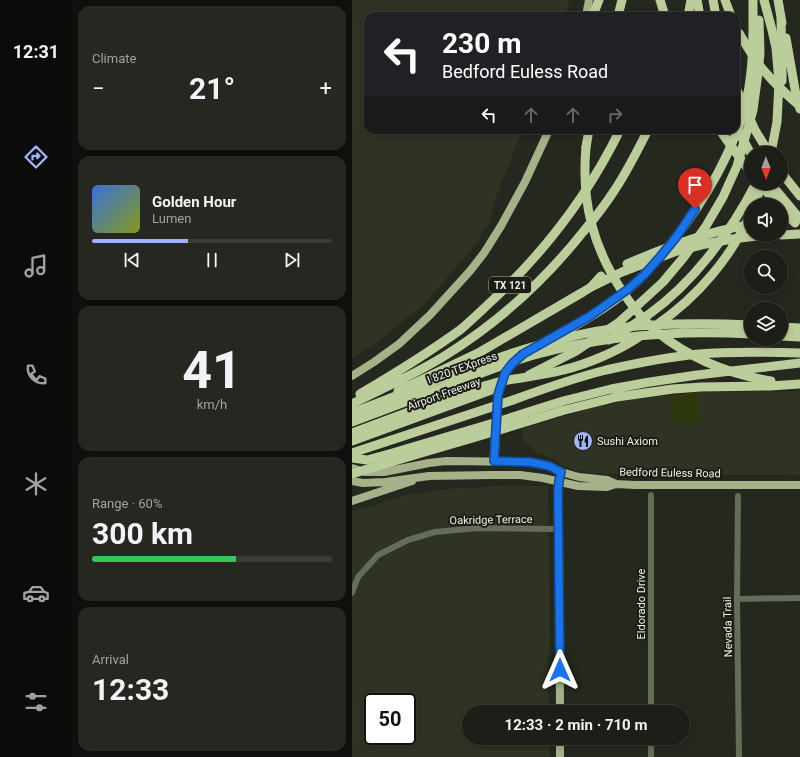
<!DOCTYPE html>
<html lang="en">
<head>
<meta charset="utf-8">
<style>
	:root { --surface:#1c1e17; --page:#252720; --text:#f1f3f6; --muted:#a0a2a1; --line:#3a3c36; --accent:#a0b3fd }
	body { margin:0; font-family:Roboto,sans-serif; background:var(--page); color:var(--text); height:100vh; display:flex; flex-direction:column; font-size:15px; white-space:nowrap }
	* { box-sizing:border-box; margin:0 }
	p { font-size:13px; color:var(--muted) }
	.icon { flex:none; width:22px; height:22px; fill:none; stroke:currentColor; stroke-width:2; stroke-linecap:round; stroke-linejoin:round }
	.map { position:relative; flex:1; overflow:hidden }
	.drawer { display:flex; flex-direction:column; gap:6px; padding:6px; background:#0f100d; width:280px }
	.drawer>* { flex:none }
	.guide { position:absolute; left:12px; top:12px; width:376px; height:122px; border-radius:12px; box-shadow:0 2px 6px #0003,0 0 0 1px var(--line); background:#202124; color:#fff; overflow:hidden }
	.needle { width:26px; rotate:179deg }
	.controls { position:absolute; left:392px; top:146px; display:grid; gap:8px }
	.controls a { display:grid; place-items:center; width:44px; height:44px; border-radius:50%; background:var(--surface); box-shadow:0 2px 6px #0003,0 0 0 1px var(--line); font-size:20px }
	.speed { position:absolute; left:12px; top:693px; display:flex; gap:8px; font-size:20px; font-weight:700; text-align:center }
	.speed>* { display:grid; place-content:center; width:52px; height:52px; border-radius:50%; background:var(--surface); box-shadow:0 2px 6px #0003,0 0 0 1px var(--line); line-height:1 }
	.speed .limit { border:2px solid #111; border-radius:6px; background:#fff; color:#111 }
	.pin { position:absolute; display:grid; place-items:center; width:34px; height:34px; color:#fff; margin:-41px -17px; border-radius:50% 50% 50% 0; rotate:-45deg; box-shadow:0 0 4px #0007 }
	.pin .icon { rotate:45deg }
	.me { position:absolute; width:44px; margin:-22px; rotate:0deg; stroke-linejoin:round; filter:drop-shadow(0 0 3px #0008) }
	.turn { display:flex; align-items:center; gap:14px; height:84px; padding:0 12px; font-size:18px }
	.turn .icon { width:52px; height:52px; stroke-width:2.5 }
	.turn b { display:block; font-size:28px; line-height:34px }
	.lanes { display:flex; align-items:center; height:38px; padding:0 12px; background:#0003; justify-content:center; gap:20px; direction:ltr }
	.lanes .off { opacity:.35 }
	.big { font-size:30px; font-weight:700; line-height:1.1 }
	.drawer .widget { flex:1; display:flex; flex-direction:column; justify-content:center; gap:6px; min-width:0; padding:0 14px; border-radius:12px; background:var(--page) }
	.drawer .dial { align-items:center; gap:0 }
	.dial b { font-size:52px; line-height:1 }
	.song { display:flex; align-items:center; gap:12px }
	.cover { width:48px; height:48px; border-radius:6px; background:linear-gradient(135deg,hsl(220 70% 55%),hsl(70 70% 35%)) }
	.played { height:4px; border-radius:2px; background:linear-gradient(90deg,var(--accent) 40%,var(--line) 40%) }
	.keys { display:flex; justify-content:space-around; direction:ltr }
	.heat { display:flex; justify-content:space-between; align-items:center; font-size:22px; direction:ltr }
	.charge { height:6px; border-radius:3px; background:linear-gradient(90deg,#34c759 60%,var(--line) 0) }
	.trip { position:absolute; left:110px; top:705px; width:228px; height:40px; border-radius:20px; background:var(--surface); box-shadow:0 2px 6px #0003,0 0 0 1px var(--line); font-weight:700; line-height:40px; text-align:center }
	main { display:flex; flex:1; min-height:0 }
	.tabs { display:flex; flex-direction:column; width:72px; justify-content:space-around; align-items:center; background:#0b0c09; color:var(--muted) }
	.tabs .icon { width:28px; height:28px }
	.tabs .selected { color:var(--accent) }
	.tabs b { font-size:18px; color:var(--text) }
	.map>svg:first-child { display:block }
</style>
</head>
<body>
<main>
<nav class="tabs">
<b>12:31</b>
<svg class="icon selected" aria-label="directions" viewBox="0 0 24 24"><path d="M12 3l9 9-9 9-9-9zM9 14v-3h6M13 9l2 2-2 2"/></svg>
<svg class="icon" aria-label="music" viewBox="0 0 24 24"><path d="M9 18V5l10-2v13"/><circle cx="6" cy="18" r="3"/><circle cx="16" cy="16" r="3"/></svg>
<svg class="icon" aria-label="phone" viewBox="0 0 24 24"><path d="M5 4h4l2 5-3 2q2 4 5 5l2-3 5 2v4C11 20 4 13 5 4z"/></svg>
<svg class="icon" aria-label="climate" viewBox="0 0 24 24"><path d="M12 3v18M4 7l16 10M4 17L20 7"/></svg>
<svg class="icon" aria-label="car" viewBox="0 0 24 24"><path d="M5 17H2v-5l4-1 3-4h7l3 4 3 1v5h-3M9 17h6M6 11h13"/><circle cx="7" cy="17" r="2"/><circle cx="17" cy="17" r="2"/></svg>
<svg class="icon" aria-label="filters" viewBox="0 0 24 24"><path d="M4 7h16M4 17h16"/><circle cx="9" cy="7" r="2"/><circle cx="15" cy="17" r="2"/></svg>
</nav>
<section class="drawer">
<div class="widget"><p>Climate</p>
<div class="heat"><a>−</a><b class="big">21°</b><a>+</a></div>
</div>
<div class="widget">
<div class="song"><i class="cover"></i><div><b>Golden Hour</b><p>Lumen</p></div></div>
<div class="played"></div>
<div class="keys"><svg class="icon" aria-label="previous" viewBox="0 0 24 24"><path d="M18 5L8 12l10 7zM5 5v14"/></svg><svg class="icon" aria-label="pause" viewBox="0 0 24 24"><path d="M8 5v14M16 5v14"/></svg><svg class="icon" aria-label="next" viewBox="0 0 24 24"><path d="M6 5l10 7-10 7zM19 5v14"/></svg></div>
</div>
<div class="widget dial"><b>41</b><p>km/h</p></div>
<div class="widget"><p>Range · 60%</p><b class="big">300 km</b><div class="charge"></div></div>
<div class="widget"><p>Arrival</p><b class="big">12:33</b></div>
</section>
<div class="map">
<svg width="448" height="757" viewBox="0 0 448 757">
	<rect width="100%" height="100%" fill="#25281f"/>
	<path fill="#2e3323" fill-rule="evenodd" d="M0,0h218l-6,16h-196v114h154l-29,75 -3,17 -21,31 -45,51 -49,40 -23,14z
		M448,391v84l-206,-1 -24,-5 -27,-15 -3,1 -16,-14 -2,-12 70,-21 43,-9 38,-4v27h27l-1,-30z
		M150,486h46l2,166 -2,5v13l1,42h-80v26h80l1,19h-198v-246l52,-15 41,-7zM21,702h34v34h-34z"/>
	<path fill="#2d380f" d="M347,392l1,30 -27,1v-28z"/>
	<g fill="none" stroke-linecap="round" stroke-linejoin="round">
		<path stroke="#656c58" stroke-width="6" d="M299,495v217
			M386,496l-1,103 2,158
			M0,593l6,-16 20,-22 30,-15 27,-8 42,-4 82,1
			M385,599l63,-1
			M299,738v19"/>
		<path stroke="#a4b189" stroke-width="8" d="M234,16l3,-16
			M0,376l22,-14 25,-18 31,-29 40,-44 14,-18 17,-27 24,-44 24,-52
			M0,468l13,4h19l45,-9 17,-2 84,1 19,4 12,6 18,5 28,3 9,4 19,1h165
			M208,477l-2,15 1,37 1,183
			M0,481l11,2 22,-1 44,-6 62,-1h29l23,3 35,8 29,1 9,-3
			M0,501l60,-20
			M208,738v19"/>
		<path stroke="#bccd9c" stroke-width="9" d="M345,0l3,16
			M361,0l3,16
			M373,0l6,16
			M426,0l4,23
			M238,16l5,-6 4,-10
			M266,16l4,-16
			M336,16l3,-16
			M429,18l1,54v9
			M434,38l10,57 4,14
			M234,147l3,-17
			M429,172l19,24
			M407,183l19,22
			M429,220l16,-3
			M429,235l19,-1
			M429,327l19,1
			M429,336l19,1
			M257,340c13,-8 26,-16 39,-25 45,-32 83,-83 108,-132
			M194,342c28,-16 57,-31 82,-52 17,-15 31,-31 45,-49 32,-41 63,-93 74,-144 7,-32 6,-65 6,-97
			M177,375l47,-24 42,-28 20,-18 25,-23 21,-25 22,-31 17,-29 14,-31 16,-56 5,-37 2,-20 -1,-33
			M46,391l82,-39 103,-60 8,-5 10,-11
			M8,394c34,-20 68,-41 100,-64 12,-10 24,-22 36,-33 51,-48 93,-104 124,-167
			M161,400c30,-11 61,-22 93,-30 31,-7 62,-13 93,-16 34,-3 68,-2 101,-1
			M0,404c31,-16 64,-30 94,-49 53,-33 98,-74 137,-123 11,-13 22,-27 31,-41 13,-19 23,-40 34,-61
			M209,411l56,-14 56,-8 28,-2 69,-1 30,-2
			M0,433l97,-36
			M0,458l15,2 22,-6 108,-32 66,-21 48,-12 39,-7 47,-7 103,-12
			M142,461l4,-66 7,-22 7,-9 6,-5"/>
		<path stroke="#bccd9c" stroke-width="9" d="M308,0l5,16
			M412,0l8,30 4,18 3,34 -2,40 -6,31
			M387,33c8,14 16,28 27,40 10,12 22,23 34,33
			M384,88l19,42 14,23
			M384,127l15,27
			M368,130l6,9 25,34
			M234,147c-5,55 7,101 38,147 9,13 19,26 32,37 33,27 72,43 115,50
			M418,183l30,36
			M402,205l9,-22
			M429,208l14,15
			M275,264c39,-17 79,-32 121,-39
			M239,287l31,-15 52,-20 32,-8 26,-5 34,-4
			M306,324c39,-27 74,-67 93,-112
			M97,397c20,-6 39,-13 59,-17 18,-3 37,-5 55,-10 25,-6 55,-19 76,-33
			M0,413c28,-11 57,-22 85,-33 59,-22 118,-44 181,-52 44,-5 88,-5 133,-3
			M0,422c40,-15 79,-30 119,-45 21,-8 42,-16 63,-22 72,-20 144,-25 217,-21
			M0,441l142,-52
			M0,453l161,-53
			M0,474c70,-22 140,-41 209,-63"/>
	</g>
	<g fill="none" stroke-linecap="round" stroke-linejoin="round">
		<defs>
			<path id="route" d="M208,670l-2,-178 1,-11 2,-9 -12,-6 -19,-4 -36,-1 4,-66 7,-22 7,-9 11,-10 67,-38 37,-26 17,-15 16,-18 17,-21 18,-27"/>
		</defs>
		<use href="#route" stroke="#114b97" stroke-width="10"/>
		<use href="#route" stroke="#1a73e8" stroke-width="7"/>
	</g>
	<defs>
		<symbol id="restaurant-disc" viewBox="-11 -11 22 22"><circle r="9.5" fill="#a0b3fd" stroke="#1b1e15"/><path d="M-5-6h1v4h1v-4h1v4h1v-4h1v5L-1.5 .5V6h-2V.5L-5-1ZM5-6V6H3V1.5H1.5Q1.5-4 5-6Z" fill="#111"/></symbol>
	</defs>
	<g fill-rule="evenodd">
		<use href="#restaurant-disc" x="220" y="430" width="22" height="22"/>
	</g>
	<g text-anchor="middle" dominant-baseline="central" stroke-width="4" stroke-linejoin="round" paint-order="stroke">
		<rect fill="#1b1e15" stroke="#aeb1a9" stroke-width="1" x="137" y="277" width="42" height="16" rx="3"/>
		<g font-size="10" font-weight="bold" fill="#edf0e9">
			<text x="158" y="285">TX 121</text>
		</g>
		<g font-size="11" fill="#edf0e9" stroke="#1b1e15">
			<text transform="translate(110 368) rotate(-20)">I 820 TEXpress</text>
			<text transform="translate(92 394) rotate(-20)">Airport Freeway</text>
			<text transform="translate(318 473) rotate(1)">Bedford Euless Road</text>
			<text transform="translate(139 520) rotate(-1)">Oakridge Terrace</text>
			<text transform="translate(289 604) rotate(-90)">Eldorado Drive</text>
			<text transform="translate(376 627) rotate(-91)">Nevada Trail</text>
		</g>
		<g font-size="11" fill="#edf0e9" stroke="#1b1e15" text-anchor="start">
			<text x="245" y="441">Sushi Axiom</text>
		</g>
	</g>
</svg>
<div class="controls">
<a><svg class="needle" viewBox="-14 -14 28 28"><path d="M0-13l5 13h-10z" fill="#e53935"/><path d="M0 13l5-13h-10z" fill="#a0a2a1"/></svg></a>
<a><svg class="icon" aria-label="sound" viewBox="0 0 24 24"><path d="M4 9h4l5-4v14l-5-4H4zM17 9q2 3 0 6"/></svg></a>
<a><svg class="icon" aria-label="search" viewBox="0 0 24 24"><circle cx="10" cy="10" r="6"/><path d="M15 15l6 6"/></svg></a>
<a><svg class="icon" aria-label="layers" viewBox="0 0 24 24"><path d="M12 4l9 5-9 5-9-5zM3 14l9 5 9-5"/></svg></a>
</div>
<div class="speed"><div class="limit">50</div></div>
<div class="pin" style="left:343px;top:209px;background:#d93025"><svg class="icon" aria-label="arrive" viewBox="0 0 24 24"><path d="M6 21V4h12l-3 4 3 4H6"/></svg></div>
<svg class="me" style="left:208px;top:670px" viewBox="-20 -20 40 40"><path d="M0-17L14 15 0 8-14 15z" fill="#1a73e8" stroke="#fff" stroke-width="4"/></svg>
<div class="trip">12:33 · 2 min · 710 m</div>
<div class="guide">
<div class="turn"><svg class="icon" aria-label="left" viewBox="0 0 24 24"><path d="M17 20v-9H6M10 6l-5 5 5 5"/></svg><div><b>230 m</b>Bedford Euless Road</div></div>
<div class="lanes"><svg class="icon" aria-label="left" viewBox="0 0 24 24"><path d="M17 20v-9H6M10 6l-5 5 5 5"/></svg><svg class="icon off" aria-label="ahead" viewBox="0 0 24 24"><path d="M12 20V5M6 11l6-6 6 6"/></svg><svg class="icon off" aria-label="ahead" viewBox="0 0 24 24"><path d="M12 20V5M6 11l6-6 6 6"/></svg><svg class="icon off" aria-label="right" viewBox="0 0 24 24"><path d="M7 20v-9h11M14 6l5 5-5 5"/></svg></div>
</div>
</div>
</main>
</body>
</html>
